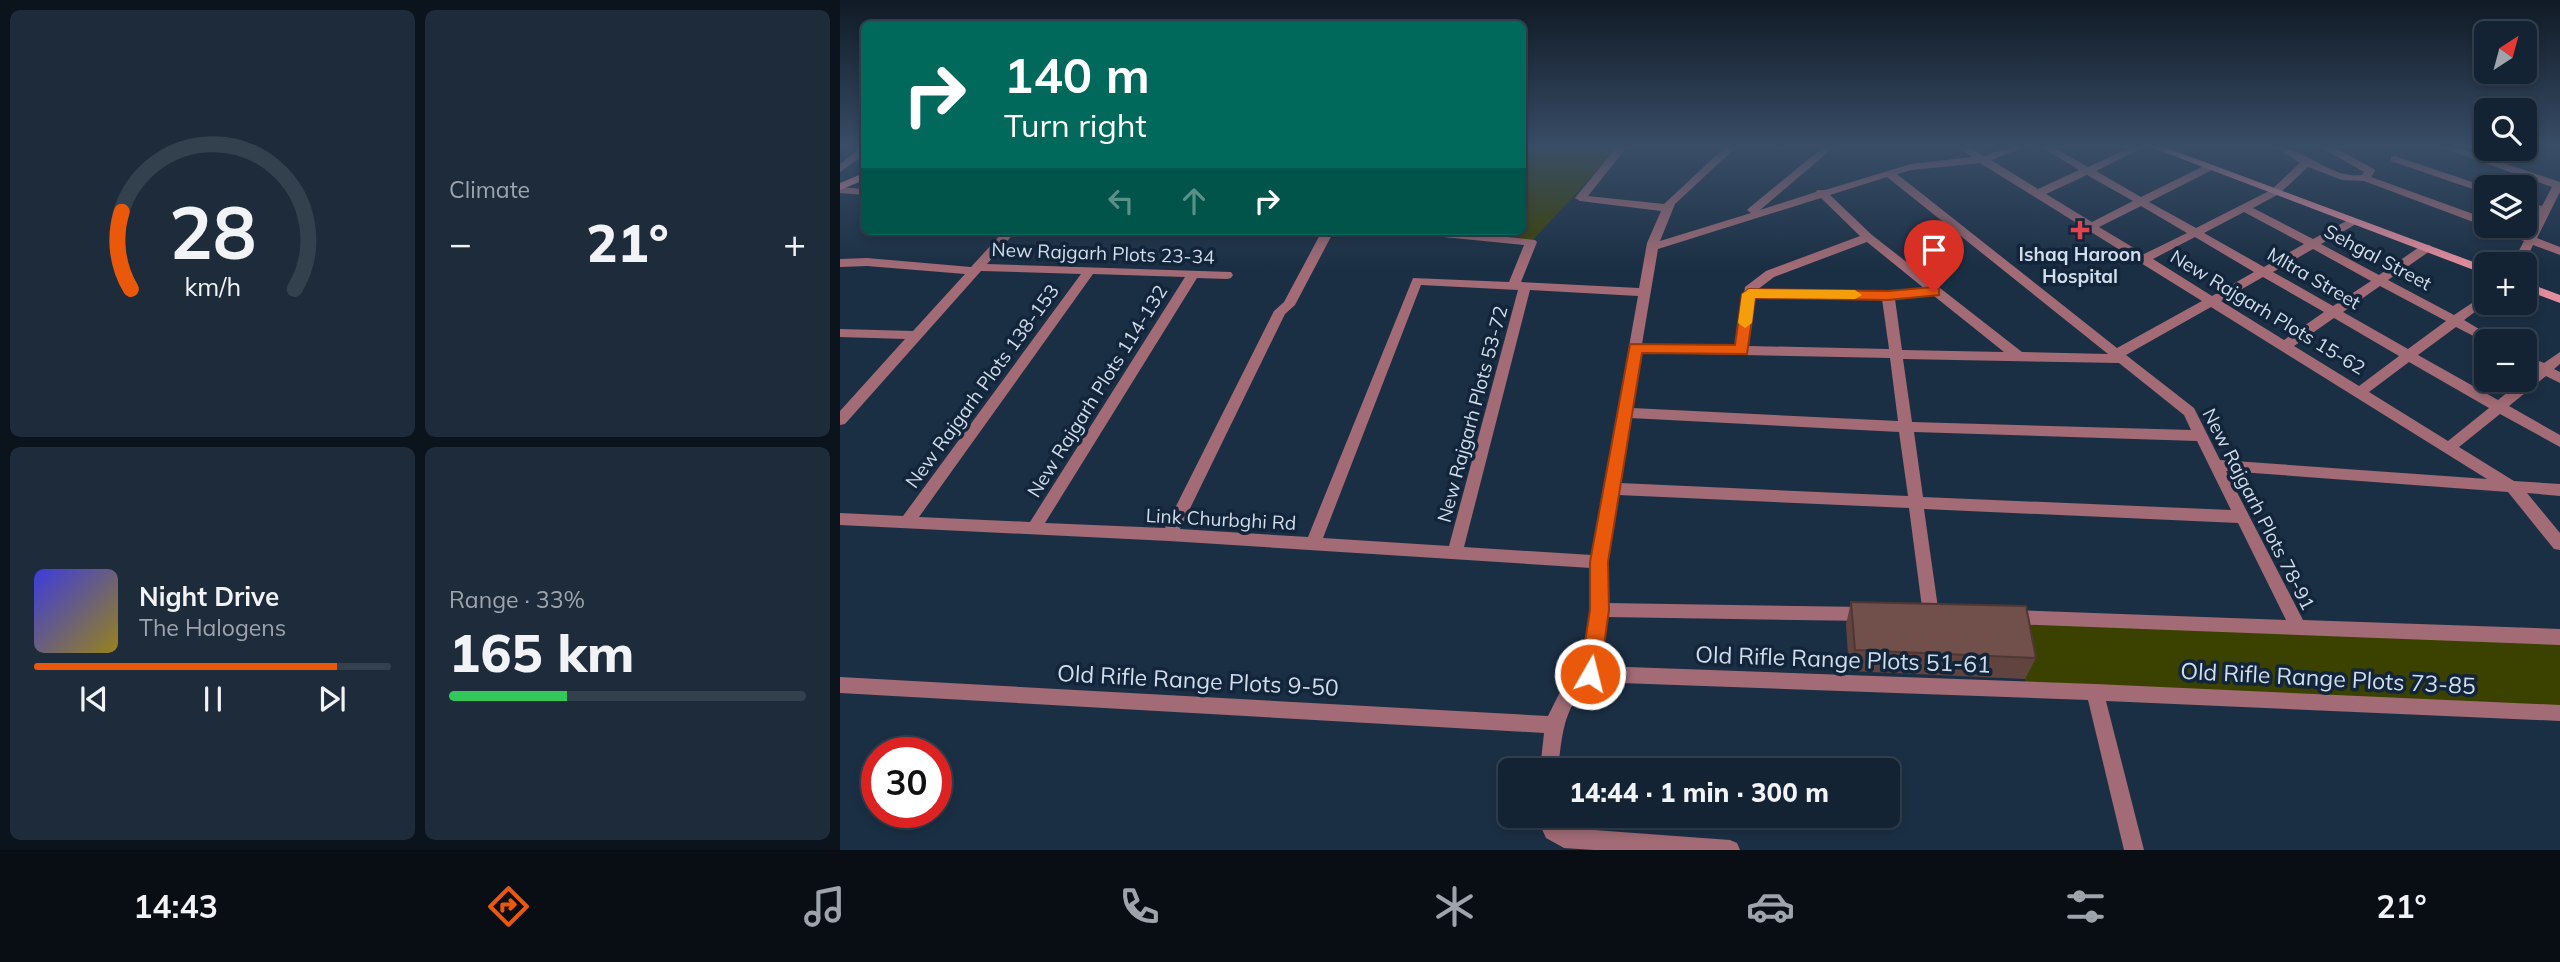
<!DOCTYPE html>
<html lang="en">
<head>
<meta charset="utf-8">
<style>
	:root { --surface:#142333; --page:#1d2b3b; --text:#f1f3f6; --muted:#9da4ac; --line:#33404e; --accent:#ea580c }
	body { margin:0; font-family:Mulish,sans-serif; background:var(--page); color:var(--text); height:100vh; display:flex; flex-direction:column; font-size:26px; white-space:nowrap }
	* { box-sizing:border-box; margin:0 }
	p { font-size:23px; color:var(--muted) }
	.icon { flex:none; width:38px; height:38px; fill:none; stroke:currentColor; stroke-width:2; stroke-linecap:round; stroke-linejoin:round }
	.map { position:relative; flex:1; overflow:hidden }
	.panel { display:flex; flex-direction:column; gap:10px; padding:10px; background:#0b131c; width:840px }
	.panel>* { flex:none }
	.guide { position:absolute; left:21px; top:21px; width:665px; height:214px; border-radius:10px; box-shadow:0 4px 10px #0003,0 0 0 2px var(--line); background:#00695c; color:#fff; overflow:hidden }
	.needle { width:46px; rotate:36deg }
	.controls { position:absolute; left:1634px; top:21px; display:grid; gap:14px }
	.controls a { display:grid; place-items:center; width:63px; height:63px; border-radius:10px; background:var(--surface); box-shadow:0 4px 10px #0003,0 0 0 2px var(--line); font-size:35px }
	.speed { position:absolute; left:21px; top:737px; display:flex; gap:14px; font-size:35px; font-weight:700; text-align:center }
	.speed>* { display:grid; place-content:center; width:91px; height:91px; border-radius:50%; background:var(--surface); box-shadow:0 4px 10px #0003,0 0 0 2px var(--line); line-height:1 }
	.speed .limit { border:10px solid #d22; background:#fff; color:#111 }
	.pin { position:absolute; display:grid; place-items:center; width:60px; height:60px; color:#fff; margin:-72px -30px; border-radius:50% 50% 50% 0; rotate:-45deg; box-shadow:0 0 7px #0007 }
	.pin .icon { rotate:45deg }
	.me { position:absolute; width:77px; margin:-38px; rotate:8deg; stroke-linejoin:round; filter:drop-shadow(0 0 5px #0008) }
	.turn { display:flex; align-items:center; gap:24px; height:147px; padding:0 28px; font-size:32px }
	.turn .icon { width:91px; height:91px; stroke-width:2.5 }
	.turn b { display:block; font-size:49px; line-height:60px }
	.lanes { display:flex; align-items:center; height:66px; padding:0 28px; background:#0003; justify-content:center; gap:35px; direction:ltr }
	.lanes .off { opacity:.35 }
	.big { font-size:52px; font-weight:800; line-height:1.1 }
	.panel .tile { flex:1; display:flex; flex-direction:column; justify-content:center; gap:10px; min-width:0; padding:0 24px; border-radius:10px; background:var(--page) }
	.panel .dial { align-items:center; gap:0 }
	.dial svg { height:182px; overflow:visible; fill:none; stroke:var(--line); stroke-width:7; stroke-linecap:round; text-anchor:middle }
	.dial text { fill:var(--text); stroke:none }
	.song { display:flex; align-items:center; gap:21px }
	.cover { width:84px; height:84px; border-radius:10px; background:linear-gradient(135deg,hsl(240 70% 55%),hsl(50 70% 35%)) }
	.played { height:7px; border-radius:4px; background:linear-gradient(90deg,var(--accent) 85%,var(--line) 85%) }
	.keys { display:flex; justify-content:space-around; direction:ltr }
	.heat { display:flex; justify-content:space-between; align-items:center; font-size:38px; direction:ltr }
	.charge { height:10px; border-radius:5px; background:linear-gradient(90deg,#34c759 33%,var(--line) 0) }
	.panel .tiles { flex:1; display:grid; gap:10px; grid-template-columns:repeat(2,1fr) }
	.trip { position:absolute; left:658px; top:758px; width:402px; height:70px; border-radius:10px; background:var(--surface); box-shadow:0 4px 10px #0003,0 0 0 2px var(--line); font-weight:800; line-height:70px; text-align:center }
	.menu { display:flex; height:112px; justify-content:space-around; align-items:center; background:#080e14; color:var(--muted) }
	.menu .icon { width:49px; height:49px }
	.menu .current { color:var(--accent) }
	.menu b { font-size:32px; color:var(--text) }
	main { display:flex; flex:1; min-height:0 }
	.map>svg:first-child { display:block }
</style>
</head>
<body>
<main>
<section class="panel">
<div class="tiles">
<div class="tile dial"><svg viewBox="0 0 100 80">
<path d="M14 69A42 42 0 1 1 86 69"/>
<path d="M14 69A42 42 0 0 1 10 35" stroke="#ea580c"/>
<text x="50" y="56" font-size="32" font-weight="700">28</text>
<text x="50" y="72" font-size="11">km/h</text>
</svg></div>
<div class="tile"><p>Climate</p>
<div class="heat"><a>−</a><b class="big">21°</b><a>+</a></div>
</div>
<div class="tile">
<div class="song"><i class="cover"></i><div><b>Night Drive</b><p>The Halogens</p></div></div>
<div class="played"></div>
<div class="keys"><svg class="icon" aria-label="previous" viewBox="0 0 24 24"><path d="M18 5L8 12l10 7zM5 5v14"/></svg><svg class="icon" aria-label="pause" viewBox="0 0 24 24"><path d="M8 5v14M16 5v14"/></svg><svg class="icon" aria-label="next" viewBox="0 0 24 24"><path d="M6 5l10 7-10 7zM19 5v14"/></svg></div>
</div>
<div class="tile"><p>Range · 33%</p><b class="big">165 km</b><div class="charge"></div></div>
</div>
</section>
<div class="map">
<svg width="1720" height="850" viewBox="0 0 1720 850">
	<rect width="100%" height="100%" fill="#1b2f44"/>
	<path fill="#3b4200" d="M683,148h95l-87,94 -118,-11h109z
		M1173,617l547,18v77l-534,-27z"/>
	<g fill="none" stroke-linecap="round" stroke-linejoin="round">
		<path fill="#a26b75" fill-rule="evenodd" d="M20,148h4v7l-24,17v-8z
			M776,148h10l-38,48 76,8 60,-56h11l-60,56 -15,37 91,-28 -4,-3 2,-2 73,-60h11l-73,62 56,-18 1,-2h8l86,-26 61,-7 -13,-9h12l13,8 24,-8h15l-32,12 47,29 41,-19 -36,-22h12l33,19 41,-19h13l-46,23 45,26 65,-32h8v4l-65,33 47,26 75,-38 29,-27 -23,-15c30,0 53,31 85,27l2,-3 -42,-24h13l39,21 1,2 -4,6 116,42v7h16l24,9 12,-23 -14,-4v-7l17,5 10,-19 -109,-39h15l102,34v10l-23,46 23,9v8l-27,-10 -9,19h-12l12,-23 -160,-60 -22,-1 -34,-13 -29,27 -26,14 60,31 37,-20h8v4l-37,21 58,31 43,-30h8v6l-42,29 66,35 33,-22v10l-23,17 35,21h-12v2l-31,-16 -38,28 80,45 37,-30 -10,-5v-10l19,8 16,-11v12l-6,5 6,3v11l-14,-7 -37,30 51,29v12l-60,-33 -41,33 55,34 46,3v12l-33,-3 33,40v17l-6,-1 -46,-57 -282,-21 77,149 257,9v16l-550,-21 -6,-2 -2,-5 2,-5 6,-2 276,10 -48,-97 -314,-14 15,106 -2,5 -6,2 -6,-2 -2,-5 -14,-107 -291,-13 -11,67v41l260,4 6,2 2,5 -2,5 -6,2 -261,-4 -6,49 495,18 465,21v16l-454,-20 38,149h-20l-36,-150 -495,-18c-30,21 -31,55 -35,88h-18l4,-37 -704,-40v-16l708,39 15,-30 19,-16 9,-60v-42l-422,-27 -329,-16v-12l63,3 178,-242 -100,-3 -136,153 -5,1v-14l65,-72 -65,-2v-8l73,2 52,-57 -98,-8 -27,1v-8l27,-1 104,9 33,-36h12l-29,33 244,8 2,3 -2,3 -4,1 -30,-1 -152,245 120,5 109,-217 10,-9 38,-71h12l-39,74 -10,9 -105,215 128,8 105,-259 96,4 15,-37 -111,-11 -6,-3h43l85,9 2,2 -16,40 118,6 8,-45 14,-32 -81,-10 -5,-3zM1140,163l222,138 -85,47 -220,-174 15,-4zM1247,175l46,26 -41,21 -46,-28zM1047,177l221,177 -86,-2 -150,-117 -42,-40zM981,198l39,38 -94,35 -21,16 -9,59 -94,-2 16,-95zM1301,206l46,27 -43,21 -45,-27zM1404,212l60,32 -40,23 -60,-34zM1355,237l59,35 -42,24 -59,-37zM1027,242l58,47 -37,2 -131,-1 17,-13zM1473,249l58,32 -38,25 -60,-34zM253,274l92,3 -155,245 -111,-5zM1423,277l61,35 -40,28 -63,-39zM581,285l97,5 -69,256 -126,-8zM1540,286l66,35 -38,28 -65,-37zM690,290l108,6 -46,259 -128,-8zM1094,296l70,56 -102,-2 -7,-51zM914,298l128,1 7,50 -140,-3zM1371,307l276,172 -267,-19 -26,-52 -68,-53zM1494,318l65,38 -40,30 -65,-40zM801,353l249,5 8,63 -266,-13zM1063,359l216,4 65,52 7,15 -279,-8zM1569,362l80,46 -41,33 -79,-49zM790,418l269,14 9,64 -288,-13zM1074,432l283,9 34,69 -308,-13z
			M1555,156l92,31v7l-96,-33v-4z
			M0,187l24,2v6l-24,-2z
			M696,816h20l4,8 7,4 163,12 7,3 3,7h-146l-30,-2 -18,-10z"/>
		<path fill="#e38d9d" fill-rule="evenodd" d="M1313,148h14l320,119v8z
			M24,173v7l-24,10v-7z
			M1685,282l35,13v8l-35,-13z"/>
	</g>
	<path fill="#614440" d="M1011,602l185,56 -11,21 -176,-8 -3,-47z"/>
	<path fill="#714f4b" stroke="#4f3734" stroke-width="2" d="M1011,602l175,4 10,52 -181,-8z"/>
	<linearGradient id="sky" x2="0" y2="1"><stop stop-color="#0f1a25"/><stop offset="0.55" stop-color="#394d67"/><stop offset="1" stop-color="#394d67" stop-opacity="0"/></linearGradient>
	<rect width="1720" height="267" fill="url(#sky)"/>
	<path fill="#ea580c" stroke="#983908" stroke-width="2" d="M1094,287l5,2v6l-51,5 -133,-2 -8,56 -105,-1 -34,209 1,48 -9,64 -3,7 -7,3 -7,-3 -3,-7 10,-64v-48l40,-218 105,1 7,-51 7,-5 139,2z"/>
	<path fill="#f59e0b" d="M909,289l106,1 7,5 -7,4 -100,-1 -3,25 -7,5 -7,-5 4,-29z"/>
	<path fill="#e0444e" stroke="#12253a" stroke-width="2.5" d="M1236.5 219.5h7v7h7v7h-7v7h-7v-7h-7v-7h7z"/>
	<g text-anchor="middle" dominant-baseline="central" stroke-width="7" stroke-linejoin="round" paint-order="stroke">
		<g font-size="19" fill="#d1ddeb" stroke="#12253a">
			<text transform="translate(263 253) rotate(2)">New Rajgarh Plots 23-34</text>
			<text transform="translate(1538 257) rotate(28)">Sehgal Street</text>
			<text transform="translate(1474 278) rotate(30)">MItra Street</text>
			<text transform="translate(1428 312) rotate(31)">New Rajgarh Plots 15-62</text>
			<text transform="translate(142 386) rotate(-54)">New Rajgarh Plots 138-153</text>
			<text transform="translate(257 391) rotate(-58)">New Rajgarh Plots 114-132</text>
			<text transform="translate(632 414) rotate(-75)">New Rajgarh Plots 53-72</text>
			<text transform="translate(1419 509) rotate(63)">New Rajgarh Plots 78-91</text>
			<text transform="translate(381 519) rotate(3)">Link Churbghi Rd</text>
		</g>
		<g font-size="19" font-weight="bold" fill="#d1ddeb" stroke="#12253a">
			<text x="1240" y="254">Ishaq Haroon<tspan x="1240" dy="22">Hospital</tspan></text>
		</g>
		<g font-size="23" fill="#d1ddeb" stroke="#12253a">
			<text transform="translate(1003 659) rotate(2)">Old Rifle Range Plots 51-61</text>
			<text transform="translate(1488 678) rotate(3)">Old Rifle Range Plots 73-85</text>
			<text transform="translate(358 680) rotate(3)">Old Rifle Range Plots 9-50</text>
		</g>
	</g>
</svg>
<div class="controls">
<a><svg class="needle" viewBox="-14 -14 28 28"><path d="M0-13l5 13h-10z" fill="#e53935"/><path d="M0 13l5-13h-10z" fill="#9da4ac"/></svg></a>
<a><svg class="icon" aria-label="search" viewBox="0 0 24 24"><circle cx="10" cy="10" r="6"/><path d="M15 15l6 6"/></svg></a>
<a><svg class="icon" aria-label="layers" viewBox="0 0 24 24"><path d="M12 4l9 5-9 5-9-5zM3 14l9 5 9-5"/></svg></a>
<a>+</a>
<a>−</a>
</div>
<div class="speed"><div class="limit">30</div></div>
<div class="pin" style="left:1094px;top:292px;background:#d93025"><svg class="icon" aria-label="arrive" viewBox="0 0 24 24"><path d="M6 21V4h12l-3 4 3 4H6"/></svg></div>
<svg class="me" style="left:750px;top:674px" viewBox="-20 -20 40 40"><circle r="17" fill="#ea580c" stroke="#fff" stroke-width="3"/><path d="M0-11L8 9 0 5-8 9z" fill="#fff"/></svg>
<div class="trip">14:44 · 1 min · 300 m</div>
<div class="guide">
<div class="turn"><svg class="icon" aria-label="right" viewBox="0 0 24 24"><path d="M7 20v-9h11M14 6l5 5-5 5"/></svg><div><b>140 m</b>Turn right</div></div>
<div class="lanes"><svg class="icon off" aria-label="left" viewBox="0 0 24 24"><path d="M17 20v-9H6M10 6l-5 5 5 5"/></svg><svg class="icon off" aria-label="ahead" viewBox="0 0 24 24"><path d="M12 20V5M6 11l6-6 6 6"/></svg><svg class="icon" aria-label="right" viewBox="0 0 24 24"><path d="M7 20v-9h11M14 6l5 5-5 5"/></svg></div>
</div>
</div>
</main>
<nav class="menu">
<b>14:43</b>
<svg class="icon current" aria-label="directions" viewBox="0 0 24 24"><path d="M12 3l9 9-9 9-9-9zM9 14v-3h6M13 9l2 2-2 2"/></svg>
<svg class="icon" aria-label="music" viewBox="0 0 24 24"><path d="M9 18V5l10-2v13"/><circle cx="6" cy="18" r="3"/><circle cx="16" cy="16" r="3"/></svg>
<svg class="icon" aria-label="phone" viewBox="0 0 24 24"><path d="M5 4h4l2 5-3 2q2 4 5 5l2-3 5 2v4C11 20 4 13 5 4z"/></svg>
<svg class="icon" aria-label="climate" viewBox="0 0 24 24"><path d="M12 3v18M4 7l16 10M4 17L20 7"/></svg>
<svg class="icon" aria-label="car" viewBox="0 0 24 24"><path d="M5 17H2v-5l4-1 3-4h7l3 4 3 1v5h-3M9 17h6M6 11h13"/><circle cx="7" cy="17" r="2"/><circle cx="17" cy="17" r="2"/></svg>
<svg class="icon" aria-label="filters" viewBox="0 0 24 24"><path d="M4 7h16M4 17h16"/><circle cx="9" cy="7" r="2"/><circle cx="15" cy="17" r="2"/></svg>
<b>21°</b>
</nav>
</body>
</html>
